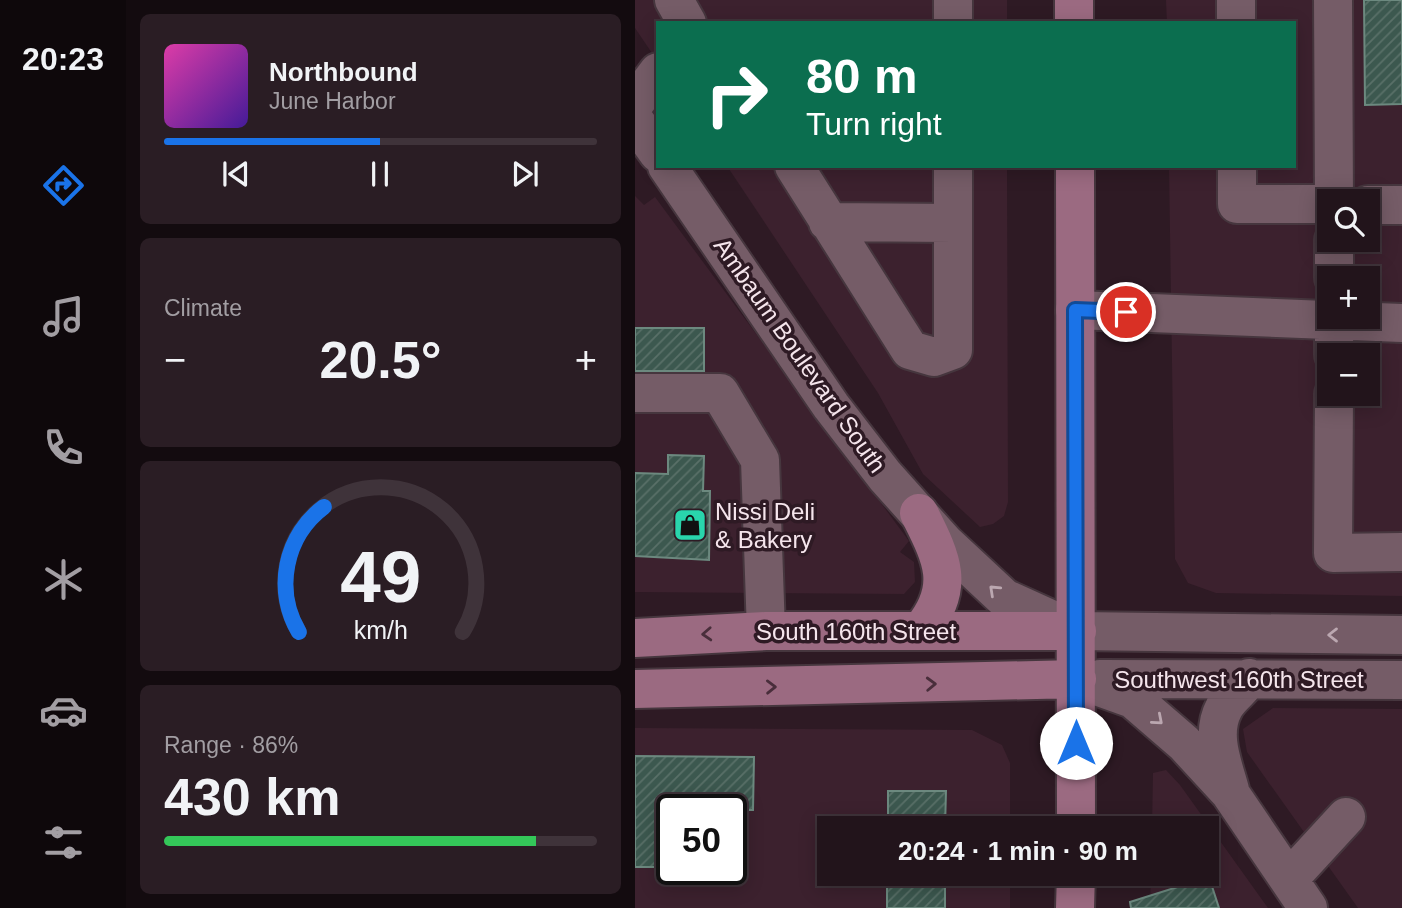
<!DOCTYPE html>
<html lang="en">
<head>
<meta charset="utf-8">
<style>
	:root { --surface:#22141b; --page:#2a1d24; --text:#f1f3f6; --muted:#a29ea3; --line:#3f333a; --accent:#1a73e8 }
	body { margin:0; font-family:Helvetica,sans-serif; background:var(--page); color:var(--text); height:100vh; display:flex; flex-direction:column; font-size:26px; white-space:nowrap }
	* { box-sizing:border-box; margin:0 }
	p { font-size:23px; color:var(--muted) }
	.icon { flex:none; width:38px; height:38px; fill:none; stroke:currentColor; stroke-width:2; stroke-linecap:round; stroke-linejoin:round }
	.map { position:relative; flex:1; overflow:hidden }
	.sheet { display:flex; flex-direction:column; gap:14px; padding:14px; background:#130b0f; width:509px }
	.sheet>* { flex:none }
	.guide { position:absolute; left:21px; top:21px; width:640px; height:147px; border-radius:0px; box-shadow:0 4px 18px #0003,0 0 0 2px var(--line); background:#0b6e4f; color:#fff; overflow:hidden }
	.tools { position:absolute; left:682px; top:189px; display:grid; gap:14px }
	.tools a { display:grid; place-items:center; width:63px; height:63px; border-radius:0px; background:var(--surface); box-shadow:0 4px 18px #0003,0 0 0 2px var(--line); font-size:35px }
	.speed { position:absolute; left:21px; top:794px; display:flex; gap:14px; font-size:35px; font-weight:700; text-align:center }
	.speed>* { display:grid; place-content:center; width:91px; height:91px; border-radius:50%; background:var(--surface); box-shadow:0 4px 18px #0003,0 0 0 2px var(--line); line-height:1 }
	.speed .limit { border:4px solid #111; border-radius:10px; background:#fff; color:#111 }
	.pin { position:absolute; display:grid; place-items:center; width:60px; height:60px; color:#fff; margin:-30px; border:4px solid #fff; border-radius:50%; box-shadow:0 2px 7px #0007 }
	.me { position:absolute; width:77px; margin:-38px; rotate:0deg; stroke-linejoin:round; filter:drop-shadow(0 0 5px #0008) }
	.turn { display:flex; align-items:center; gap:24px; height:147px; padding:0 35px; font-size:32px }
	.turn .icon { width:91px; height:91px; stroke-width:2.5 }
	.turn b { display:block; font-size:49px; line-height:60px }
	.big { font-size:52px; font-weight:600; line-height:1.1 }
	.sheet .widget { flex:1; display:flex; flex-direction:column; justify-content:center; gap:10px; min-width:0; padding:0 24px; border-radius:10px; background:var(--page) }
	.sheet .dial { align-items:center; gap:0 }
	.dial svg { height:182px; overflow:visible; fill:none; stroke:var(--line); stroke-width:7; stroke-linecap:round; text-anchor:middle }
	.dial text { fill:var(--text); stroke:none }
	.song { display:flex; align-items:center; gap:21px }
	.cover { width:84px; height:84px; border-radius:10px; background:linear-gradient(135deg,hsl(320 70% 55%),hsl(260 70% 35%)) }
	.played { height:7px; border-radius:4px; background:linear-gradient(90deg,var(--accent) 50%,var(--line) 50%) }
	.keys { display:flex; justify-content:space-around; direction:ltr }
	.heat { display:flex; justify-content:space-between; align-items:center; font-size:38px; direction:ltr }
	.charge { height:10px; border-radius:5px; background:linear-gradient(90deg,#34c759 86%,var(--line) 0) }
	.trip { position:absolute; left:182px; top:816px; width:402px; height:70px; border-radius:0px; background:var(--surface); box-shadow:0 4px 18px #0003,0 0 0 2px var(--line); font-weight:600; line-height:70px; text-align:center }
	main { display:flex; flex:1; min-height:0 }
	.tab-bar { display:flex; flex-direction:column; width:126px; justify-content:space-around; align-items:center; background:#0e080b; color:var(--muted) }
	.tab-bar .icon { width:49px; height:49px }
	.tab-bar .selected { color:var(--accent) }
	.tab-bar b { font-size:32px; color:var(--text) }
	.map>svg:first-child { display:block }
</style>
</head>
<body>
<main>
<nav class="tab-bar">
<b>20:23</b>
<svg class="icon selected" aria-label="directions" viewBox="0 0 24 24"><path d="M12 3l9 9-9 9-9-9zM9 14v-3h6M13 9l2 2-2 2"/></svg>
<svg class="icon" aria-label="music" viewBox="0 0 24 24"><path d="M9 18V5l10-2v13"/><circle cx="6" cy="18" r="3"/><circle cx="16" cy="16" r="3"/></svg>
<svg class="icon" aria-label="phone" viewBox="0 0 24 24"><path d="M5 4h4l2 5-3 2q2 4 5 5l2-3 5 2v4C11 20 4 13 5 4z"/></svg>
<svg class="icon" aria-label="climate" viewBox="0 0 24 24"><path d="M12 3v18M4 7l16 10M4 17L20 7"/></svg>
<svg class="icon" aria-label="car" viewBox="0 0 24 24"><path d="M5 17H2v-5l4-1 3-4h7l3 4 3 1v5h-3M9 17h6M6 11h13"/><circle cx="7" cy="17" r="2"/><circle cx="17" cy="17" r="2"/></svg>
<svg class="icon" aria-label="filters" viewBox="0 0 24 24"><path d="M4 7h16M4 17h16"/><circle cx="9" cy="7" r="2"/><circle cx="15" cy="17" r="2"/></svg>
</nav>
<section class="sheet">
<div class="widget">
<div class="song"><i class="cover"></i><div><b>Northbound</b><p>June Harbor</p></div></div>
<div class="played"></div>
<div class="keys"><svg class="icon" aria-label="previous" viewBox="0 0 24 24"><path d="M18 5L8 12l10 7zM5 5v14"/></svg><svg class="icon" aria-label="pause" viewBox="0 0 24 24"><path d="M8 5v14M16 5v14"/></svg><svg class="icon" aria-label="next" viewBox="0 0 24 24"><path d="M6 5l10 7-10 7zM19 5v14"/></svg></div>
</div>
<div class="widget"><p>Climate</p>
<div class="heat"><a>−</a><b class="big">20.5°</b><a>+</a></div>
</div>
<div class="widget dial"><svg viewBox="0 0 100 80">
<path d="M14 69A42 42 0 1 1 86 69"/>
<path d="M14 69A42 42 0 0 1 25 14" stroke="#1a73e8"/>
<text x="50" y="56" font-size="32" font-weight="700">49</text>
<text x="50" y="72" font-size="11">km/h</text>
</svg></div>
<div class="widget"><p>Range · 86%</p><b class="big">430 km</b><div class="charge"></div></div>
</section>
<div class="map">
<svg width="767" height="908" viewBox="0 0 767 908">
	<defs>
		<pattern id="building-hatch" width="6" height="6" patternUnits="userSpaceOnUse" patternTransform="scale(1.75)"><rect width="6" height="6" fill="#3c584f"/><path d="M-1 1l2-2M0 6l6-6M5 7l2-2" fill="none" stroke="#597068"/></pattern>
	</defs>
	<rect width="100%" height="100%" fill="#2e1a24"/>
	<path fill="#3c212e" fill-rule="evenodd" d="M0,0h372v23h-349v39l-23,-34z
		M531,0h236v596l-186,-3 -28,-10 -13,-24 -6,-393h126v-143h-128zM695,201h38v39h-38zM695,278h38v39h-38zM695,355h38v39h-38z
		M92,166h280l1,336 -4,14 -11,8 -13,3 -57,-53 -45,-81z
		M0,196l9,9 11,-8 254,344 -9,11 14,10 1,20 -11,12 -269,-2z
		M638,708l129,1v199h-44l-111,-156 -4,-23z
		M0,728l337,2 30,15 8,18v65h-181v45h181v35h-375zM37,810h59v60h-59z
		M531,770l14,15 88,123h-118l1,-35h56v-45h-55l1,-55z"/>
	<path fill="url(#building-hatch)" stroke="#6c897f" stroke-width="2" d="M729,0h38v104l-37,1z
		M0,328h69v43h-69z
		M33,455l36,1 -1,35h7l-1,69 -74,-4v-83l33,1z
		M0,756l119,1 -1,53h-81v57h-37z
		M253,791h58l-1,37h-57z
		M252,873h58v35h-58z
		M574,877l10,31h-88l-1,-6z"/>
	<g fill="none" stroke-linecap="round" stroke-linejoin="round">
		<defs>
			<path id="minor" d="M39,0l13,23
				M318,0v23
				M601,0v23
				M698,0l1,201
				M0,103l23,-31
				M0,121l23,32
				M32,166l164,240 54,70 60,67 59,55 73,33 325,4
				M159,166l116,184 24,7 19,-7v-184
				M602,166v38h93
				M733,205h34
				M193,222l125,1
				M699,240v38
				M440,310l327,13
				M699,355v-38
				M0,393h85l40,67 6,171
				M699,394l-1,159 69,-1
				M442,679l56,20 51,44 46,50 78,115
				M465,679l302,1
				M595,790c-7,-26 -20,-56 -6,-82 6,-12 19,-19 25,-30
				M654,879l57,-62"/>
			<path id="major" d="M439,0v23
				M440,166l1,662
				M284,513c22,44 38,73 3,116
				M0,638l131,-7h311
				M0,689l442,-10
				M440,908l1,-35"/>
		</defs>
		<use href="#minor" stroke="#46363e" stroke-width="42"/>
		<use href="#major" stroke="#46363e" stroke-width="42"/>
		<use href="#minor" stroke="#755c67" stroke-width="38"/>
		<use href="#major" stroke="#9b6a81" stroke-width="38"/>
	</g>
	<defs><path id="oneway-chevron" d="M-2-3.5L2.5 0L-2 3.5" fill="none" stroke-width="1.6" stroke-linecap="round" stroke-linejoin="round" transform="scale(1.75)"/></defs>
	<g stroke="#bba7b0">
		<use href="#oneway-chevron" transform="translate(359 590) rotate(-137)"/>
		<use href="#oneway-chevron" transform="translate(698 635) rotate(180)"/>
		<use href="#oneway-chevron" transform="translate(523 720) rotate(41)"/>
	</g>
	<g stroke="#492e3b">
		<use href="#oneway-chevron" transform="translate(72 634) rotate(177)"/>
		<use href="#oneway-chevron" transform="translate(296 684) rotate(-2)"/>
		<use href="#oneway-chevron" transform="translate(136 687) rotate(-1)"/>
	</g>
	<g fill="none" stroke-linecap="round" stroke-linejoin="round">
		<defs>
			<path id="route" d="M441,743l-1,-433 51,2"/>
		</defs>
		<use href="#route" stroke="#114b97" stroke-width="18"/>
		<use href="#route" stroke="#1a73e8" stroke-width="12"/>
	</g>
	<defs>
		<symbol id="shop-square" viewBox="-11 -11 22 22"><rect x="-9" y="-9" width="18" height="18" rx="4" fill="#29d5ac" stroke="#2e1a24"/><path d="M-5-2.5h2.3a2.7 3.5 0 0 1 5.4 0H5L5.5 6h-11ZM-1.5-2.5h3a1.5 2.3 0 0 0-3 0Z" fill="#111"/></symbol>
	</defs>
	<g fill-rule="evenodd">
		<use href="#shop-square" x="36" y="506" width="38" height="38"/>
	</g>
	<g text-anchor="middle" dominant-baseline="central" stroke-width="7" stroke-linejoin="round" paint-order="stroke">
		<g font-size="24" fill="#f5e5ec" stroke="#2e1a24">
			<text transform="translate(165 355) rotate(55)">Ambaum Boulevard South</text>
			<text x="221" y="631">South 160th Street</text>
			<text x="604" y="679">Southwest 160th Street</text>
		</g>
		<g font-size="24" fill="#f5e5ec" stroke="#2e1a24" text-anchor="start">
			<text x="80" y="511">Nissi Deli<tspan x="80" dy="28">&amp; Bakery</tspan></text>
		</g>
	</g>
</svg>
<div class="tools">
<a><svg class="icon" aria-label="search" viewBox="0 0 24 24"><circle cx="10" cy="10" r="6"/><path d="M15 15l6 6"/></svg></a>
<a>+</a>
<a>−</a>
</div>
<div class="speed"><div class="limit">50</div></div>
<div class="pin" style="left:491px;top:312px;background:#d93025"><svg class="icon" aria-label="arrive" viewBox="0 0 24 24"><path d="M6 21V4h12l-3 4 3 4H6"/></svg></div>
<svg class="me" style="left:441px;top:743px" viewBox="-20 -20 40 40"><circle r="19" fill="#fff"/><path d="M0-13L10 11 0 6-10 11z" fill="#1a73e8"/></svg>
<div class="trip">20:24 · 1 min · 90 m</div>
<div class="guide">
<div class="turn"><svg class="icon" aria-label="right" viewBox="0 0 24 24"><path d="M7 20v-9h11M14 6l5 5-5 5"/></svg><div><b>80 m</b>Turn right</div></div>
</div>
</div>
</main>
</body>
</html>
